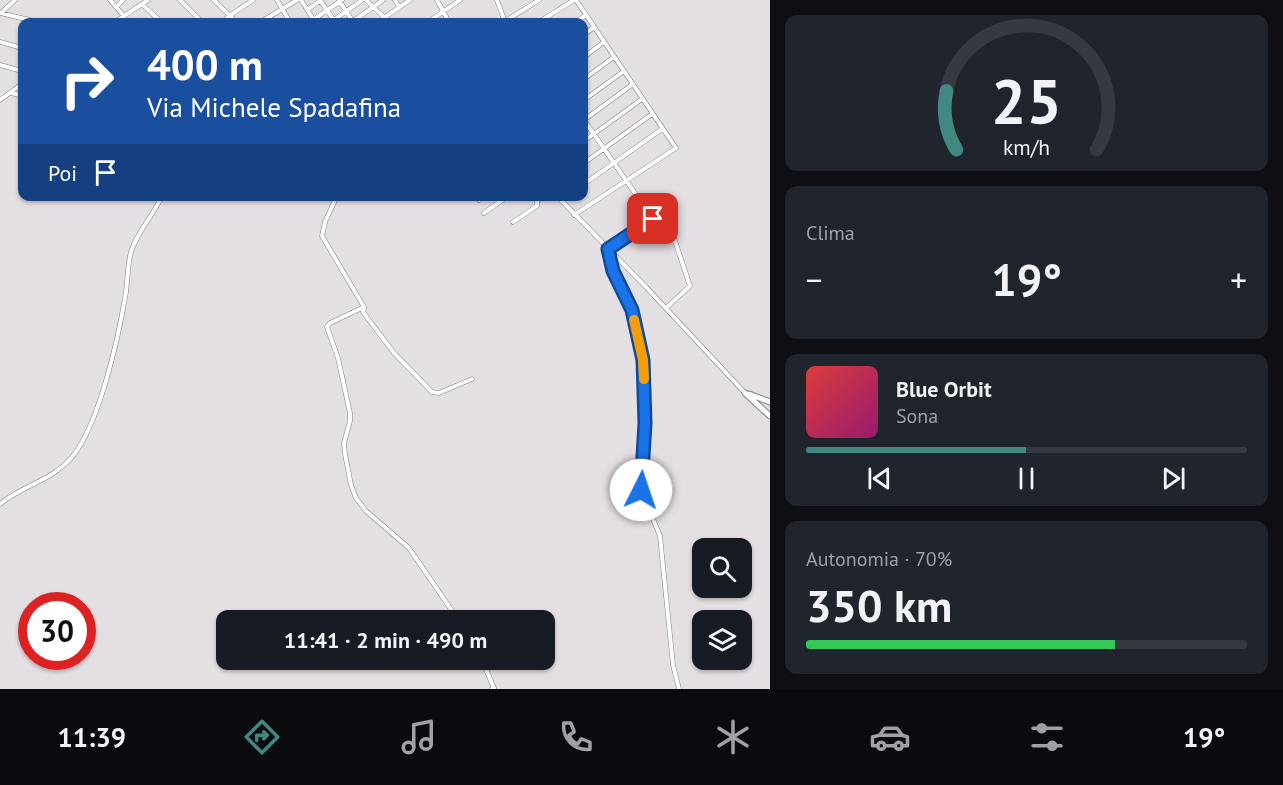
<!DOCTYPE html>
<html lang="it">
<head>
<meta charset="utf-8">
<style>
	:root { --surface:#171b24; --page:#20242c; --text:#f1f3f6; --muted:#9ea1a6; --line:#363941; --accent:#418882 }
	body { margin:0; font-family:"PT Sans",sans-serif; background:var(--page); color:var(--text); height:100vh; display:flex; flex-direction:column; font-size:22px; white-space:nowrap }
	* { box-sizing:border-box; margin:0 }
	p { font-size:20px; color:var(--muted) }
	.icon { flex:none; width:33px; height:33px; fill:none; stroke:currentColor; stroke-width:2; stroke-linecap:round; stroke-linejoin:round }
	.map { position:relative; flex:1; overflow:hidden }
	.side { display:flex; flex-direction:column; gap:15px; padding:15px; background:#0d0f14; width:513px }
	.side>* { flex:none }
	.guide { position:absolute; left:18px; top:18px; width:570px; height:183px; border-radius:12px; box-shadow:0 2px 4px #0004; background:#1a4fa0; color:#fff; overflow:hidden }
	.buttons { position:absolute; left:692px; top:538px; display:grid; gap:12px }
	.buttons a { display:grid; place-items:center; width:60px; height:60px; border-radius:12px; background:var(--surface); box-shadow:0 2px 4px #0004; font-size:30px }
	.speed { position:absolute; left:18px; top:592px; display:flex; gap:12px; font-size:30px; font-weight:700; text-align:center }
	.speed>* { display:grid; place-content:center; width:78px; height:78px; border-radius:50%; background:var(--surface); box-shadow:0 2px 4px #0004; line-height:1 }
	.speed .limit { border:9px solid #d22; background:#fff; color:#111 }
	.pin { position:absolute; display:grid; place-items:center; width:51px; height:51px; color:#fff; margin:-26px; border-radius:12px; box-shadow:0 3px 9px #0006 }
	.me { position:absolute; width:66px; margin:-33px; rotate:4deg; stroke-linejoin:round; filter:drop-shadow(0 0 4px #0008) }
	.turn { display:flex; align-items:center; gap:21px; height:126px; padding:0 30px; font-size:27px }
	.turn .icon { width:78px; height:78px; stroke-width:2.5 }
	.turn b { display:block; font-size:42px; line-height:51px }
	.then { display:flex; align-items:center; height:57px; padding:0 30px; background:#0003; gap:12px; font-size:22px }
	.big { font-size:45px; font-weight:700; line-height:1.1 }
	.side .card { flex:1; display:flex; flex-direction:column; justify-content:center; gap:9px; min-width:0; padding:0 21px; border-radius:12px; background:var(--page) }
	.side .dial { align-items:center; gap:0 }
	.dial svg { height:156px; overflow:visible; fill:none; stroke:var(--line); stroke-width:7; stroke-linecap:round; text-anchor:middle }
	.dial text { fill:var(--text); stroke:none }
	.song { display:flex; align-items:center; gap:18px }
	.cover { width:72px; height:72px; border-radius:9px; background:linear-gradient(135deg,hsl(0 70% 55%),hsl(320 70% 35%)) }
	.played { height:6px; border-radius:3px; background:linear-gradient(90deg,var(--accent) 50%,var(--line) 50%) }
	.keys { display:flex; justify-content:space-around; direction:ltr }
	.heat { display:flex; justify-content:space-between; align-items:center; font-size:33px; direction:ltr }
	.charge { height:9px; border-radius:4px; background:linear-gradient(90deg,#34c759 70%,var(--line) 0) }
	.trip { position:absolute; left:216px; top:610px; width:339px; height:60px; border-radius:12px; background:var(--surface); box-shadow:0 2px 4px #0004; font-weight:700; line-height:60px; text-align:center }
	.tab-bar { display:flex; height:96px; justify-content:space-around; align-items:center; background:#090b0e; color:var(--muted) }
	.tab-bar .icon { width:42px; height:42px }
	.tab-bar .selected { color:var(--accent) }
	.tab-bar b { font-size:27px; color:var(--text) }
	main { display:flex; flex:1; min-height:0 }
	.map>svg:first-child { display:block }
</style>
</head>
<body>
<main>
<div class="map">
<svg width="770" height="689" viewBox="0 0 770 689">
	<rect width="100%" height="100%" fill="#e4dfe2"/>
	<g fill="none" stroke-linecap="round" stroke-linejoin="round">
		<defs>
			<path id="minor" d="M110,0l14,16
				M180,0l22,22
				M214,0l22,22
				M277,0l13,22
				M301,0l14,22
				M320,0l15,22
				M339,0l14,22
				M366,0l23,22
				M395,0l4,7
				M437,0l12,22
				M497,0l8,22
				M143,5l18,17
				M116,7l7,-7
				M307,10l14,-10
				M0,13l38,9
				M1,13l14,-13
				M115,22l33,-22
				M224,22l5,-6 24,-16
				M261,22l36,-22
				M310,22l32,-22
				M331,22l31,-22
				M352,22l31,-22
				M378,22l32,-22
				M428,22l32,-22
				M504,22l35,-22
				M539,22l35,-22
				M576,22l10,-7
				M584,35l10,-8
				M0,42l22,6
				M584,57l20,-15
				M0,65l22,6
				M584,79l30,-22
				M633,84l-49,36 69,99c10,2 16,6 20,16l17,51 -24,22
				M12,93l10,3
				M0,100l22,-16
				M584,100l40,-29
				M584,141l58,-42
				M584,163l68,-49
				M584,184l78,-55
				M337,196l-12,26 -3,14 42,71 -34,16 -3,4 11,31 12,55v8l-6,22 1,11 6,31 5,13 10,13 43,37 50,73
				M534,196l3,5 6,-5
				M557,196l89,91 99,106
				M479,200l6,-4
				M484,213l24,-17
				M574,215l102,-67 -100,-148
				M653,219l-45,30 5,22 19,39 11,50 2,63 -4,67 19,46 13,129 6,24
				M513,222l24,-16v-5
				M364,308l-1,4 31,41 38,39 7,1 33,-14
				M0,504c23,-19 52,-23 72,-47 27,-32 46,-118 53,-159 3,-15 2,-32 6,-46 6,-20 22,-36 31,-56
				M482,660l12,28 -2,1"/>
			<path id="major" d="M745,393l25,23
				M749,394l21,8"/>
		</defs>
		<use href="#minor" stroke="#827e81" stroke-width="5"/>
		<use href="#major" stroke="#827e81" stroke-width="7"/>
		<use href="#minor" stroke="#fff" stroke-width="4"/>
		<use href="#major" stroke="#fff" stroke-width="5"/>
	</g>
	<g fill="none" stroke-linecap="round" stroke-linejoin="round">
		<defs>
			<path id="route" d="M641,490l4,-67 -2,-63 -11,-50 -19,-39 -5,-22 45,-30"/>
		</defs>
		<use href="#route" stroke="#114b97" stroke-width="15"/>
		<use href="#route" stroke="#1a73e8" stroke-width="10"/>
		<path stroke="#f59e0b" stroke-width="10" d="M634,320l9,40 1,19"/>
	</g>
</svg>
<div class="buttons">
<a><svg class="icon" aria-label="search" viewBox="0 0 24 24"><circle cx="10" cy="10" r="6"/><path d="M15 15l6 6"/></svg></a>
<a><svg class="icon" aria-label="layers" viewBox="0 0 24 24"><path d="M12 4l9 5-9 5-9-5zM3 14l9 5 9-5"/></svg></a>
</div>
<div class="speed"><div class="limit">30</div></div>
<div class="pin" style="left:653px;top:219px;background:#d93025"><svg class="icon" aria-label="arrive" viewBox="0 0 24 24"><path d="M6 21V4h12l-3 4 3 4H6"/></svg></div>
<svg class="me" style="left:641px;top:490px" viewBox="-20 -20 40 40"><circle r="19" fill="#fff"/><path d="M0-13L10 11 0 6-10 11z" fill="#1a73e8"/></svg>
<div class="trip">11:41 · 2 min · 490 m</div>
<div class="guide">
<div class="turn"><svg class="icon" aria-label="right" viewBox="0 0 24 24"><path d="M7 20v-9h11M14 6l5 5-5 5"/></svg><div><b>400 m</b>Via Michele Spadafina</div></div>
<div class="then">Poi<svg class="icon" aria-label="arrive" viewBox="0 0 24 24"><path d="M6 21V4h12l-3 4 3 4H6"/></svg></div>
</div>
</div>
<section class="side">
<div class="card dial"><svg viewBox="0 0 100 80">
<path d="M14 69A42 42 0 1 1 86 69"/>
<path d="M14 69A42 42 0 0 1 9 39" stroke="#418882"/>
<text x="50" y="56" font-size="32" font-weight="700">25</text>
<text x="50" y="72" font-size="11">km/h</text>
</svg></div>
<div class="card"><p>Clima</p>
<div class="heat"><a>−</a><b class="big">19°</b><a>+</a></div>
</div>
<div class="card">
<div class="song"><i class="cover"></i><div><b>Blue Orbit</b><p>Sona</p></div></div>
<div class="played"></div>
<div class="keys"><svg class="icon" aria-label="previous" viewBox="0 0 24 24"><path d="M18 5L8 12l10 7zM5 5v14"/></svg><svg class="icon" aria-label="pause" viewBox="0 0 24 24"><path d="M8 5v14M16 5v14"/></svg><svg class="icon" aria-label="next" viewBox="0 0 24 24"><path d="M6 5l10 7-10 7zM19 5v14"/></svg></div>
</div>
<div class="card"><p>Autonomia · 70%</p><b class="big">350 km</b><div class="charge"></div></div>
</section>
</main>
<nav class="tab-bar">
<b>11:39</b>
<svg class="icon selected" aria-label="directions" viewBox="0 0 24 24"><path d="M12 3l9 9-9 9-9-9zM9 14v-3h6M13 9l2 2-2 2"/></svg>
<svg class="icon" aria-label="music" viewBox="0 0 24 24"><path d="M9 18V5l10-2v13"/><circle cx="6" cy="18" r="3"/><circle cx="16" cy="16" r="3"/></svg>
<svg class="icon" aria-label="phone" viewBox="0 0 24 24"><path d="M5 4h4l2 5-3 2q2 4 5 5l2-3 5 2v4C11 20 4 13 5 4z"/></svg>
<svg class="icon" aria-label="climate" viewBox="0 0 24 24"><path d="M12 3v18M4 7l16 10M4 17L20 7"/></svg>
<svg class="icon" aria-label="car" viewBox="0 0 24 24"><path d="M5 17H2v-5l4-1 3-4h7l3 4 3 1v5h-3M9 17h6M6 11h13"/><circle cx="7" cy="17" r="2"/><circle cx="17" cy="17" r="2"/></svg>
<svg class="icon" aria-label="filters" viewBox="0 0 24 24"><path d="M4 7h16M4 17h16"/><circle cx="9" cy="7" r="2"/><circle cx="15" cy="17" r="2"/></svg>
<b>19°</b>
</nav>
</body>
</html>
